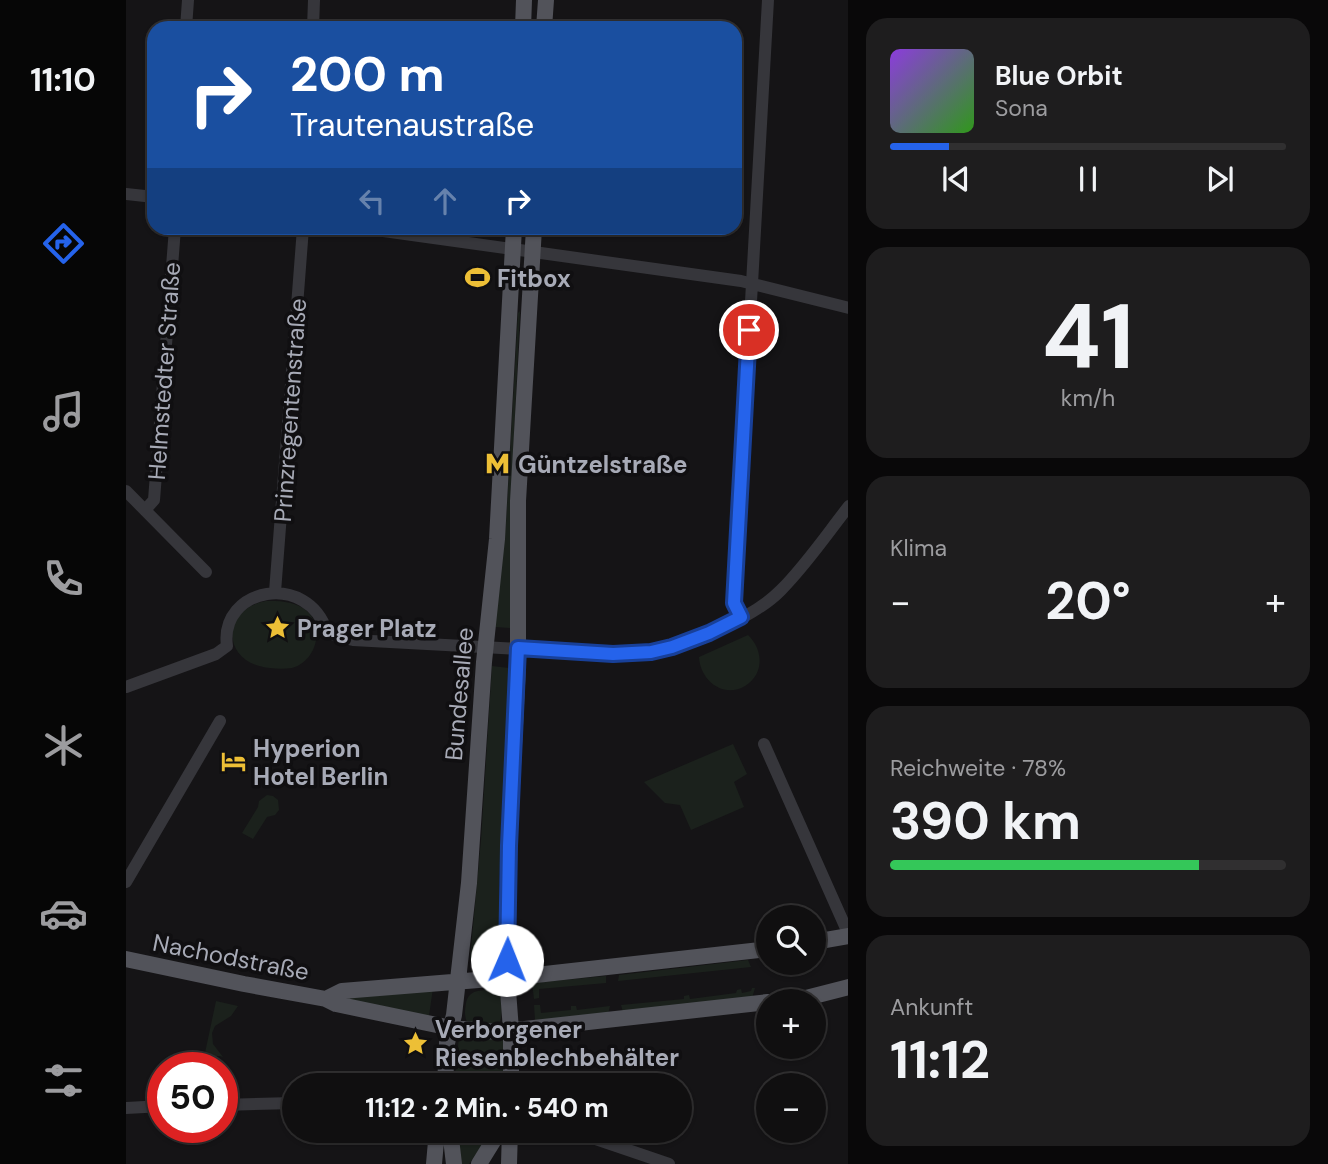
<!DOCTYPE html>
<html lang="de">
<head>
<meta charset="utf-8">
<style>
	:root { --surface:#100f10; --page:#1e1d1e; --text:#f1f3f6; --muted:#9c9c9f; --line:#302f30; --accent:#2563eb }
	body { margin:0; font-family:"DM Sans",sans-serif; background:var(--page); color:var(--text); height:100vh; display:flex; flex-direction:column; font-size:26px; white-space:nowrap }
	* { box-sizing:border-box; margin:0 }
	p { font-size:23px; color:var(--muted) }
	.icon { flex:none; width:38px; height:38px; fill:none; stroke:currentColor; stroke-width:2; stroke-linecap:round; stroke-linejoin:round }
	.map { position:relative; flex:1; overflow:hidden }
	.side { display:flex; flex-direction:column; gap:18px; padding:18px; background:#090809; width:480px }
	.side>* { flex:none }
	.top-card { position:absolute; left:21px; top:21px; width:595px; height:214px; border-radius:21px; box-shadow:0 2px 5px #0004,0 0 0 2px var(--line); background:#1a4fa0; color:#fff; overflow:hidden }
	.controls { position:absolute; left:630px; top:905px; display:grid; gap:14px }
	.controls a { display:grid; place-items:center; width:70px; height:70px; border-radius:50%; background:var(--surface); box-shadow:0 2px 5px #0004,0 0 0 2px var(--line); font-size:35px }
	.speed { position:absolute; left:21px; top:1052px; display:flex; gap:14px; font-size:35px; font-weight:700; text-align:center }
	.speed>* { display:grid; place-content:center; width:91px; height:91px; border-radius:50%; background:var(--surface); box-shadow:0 2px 5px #0004,0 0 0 2px var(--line); line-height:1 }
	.speed .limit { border:10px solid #d22; background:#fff; color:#111 }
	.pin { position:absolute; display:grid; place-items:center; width:60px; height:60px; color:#fff; margin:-30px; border:4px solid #fff; border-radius:50%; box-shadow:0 2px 7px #0007 }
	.me { position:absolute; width:77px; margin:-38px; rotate:1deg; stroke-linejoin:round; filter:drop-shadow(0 0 5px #0008) }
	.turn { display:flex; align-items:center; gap:24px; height:147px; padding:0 28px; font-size:32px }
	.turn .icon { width:91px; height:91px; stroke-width:2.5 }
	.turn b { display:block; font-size:49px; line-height:60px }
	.lanes { display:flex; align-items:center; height:66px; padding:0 28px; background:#0003; justify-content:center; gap:35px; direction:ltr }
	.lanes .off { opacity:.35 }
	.big { font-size:52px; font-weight:700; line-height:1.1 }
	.side .tile { flex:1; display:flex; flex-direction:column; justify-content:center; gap:10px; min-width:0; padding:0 24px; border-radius:21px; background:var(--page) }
	.side .dial { align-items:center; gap:0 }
	.dial b { font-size:91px; line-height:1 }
	.song { display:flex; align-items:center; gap:21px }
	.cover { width:84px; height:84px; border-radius:10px; background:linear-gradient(135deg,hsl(270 70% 55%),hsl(110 70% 35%)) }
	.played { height:7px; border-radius:4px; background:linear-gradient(90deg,var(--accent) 15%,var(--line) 15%) }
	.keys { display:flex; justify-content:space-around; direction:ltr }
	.heat { display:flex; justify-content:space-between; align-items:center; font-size:38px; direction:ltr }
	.charge { height:10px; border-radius:5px; background:linear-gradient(90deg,#34c759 78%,var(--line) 0) }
	.trip { position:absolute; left:156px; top:1073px; width:410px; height:70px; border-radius:35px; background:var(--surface); box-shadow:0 2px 5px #0004,0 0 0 2px var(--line); font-weight:700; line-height:70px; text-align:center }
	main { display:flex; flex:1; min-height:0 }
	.dock { display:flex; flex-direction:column; width:126px; justify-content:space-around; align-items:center; background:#060606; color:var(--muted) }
	.dock .icon { width:49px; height:49px }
	.dock .active { color:var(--accent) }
	.dock b { font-size:32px; color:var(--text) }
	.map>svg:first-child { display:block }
</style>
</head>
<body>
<main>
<nav class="dock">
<b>11:10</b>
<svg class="icon active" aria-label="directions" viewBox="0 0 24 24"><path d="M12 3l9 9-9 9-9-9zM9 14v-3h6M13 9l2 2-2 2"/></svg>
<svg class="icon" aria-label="music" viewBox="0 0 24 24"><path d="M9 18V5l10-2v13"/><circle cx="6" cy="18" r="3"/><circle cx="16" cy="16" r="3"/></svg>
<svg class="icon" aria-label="phone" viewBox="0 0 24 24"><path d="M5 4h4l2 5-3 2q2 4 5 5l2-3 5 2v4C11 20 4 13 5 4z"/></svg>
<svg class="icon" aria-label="climate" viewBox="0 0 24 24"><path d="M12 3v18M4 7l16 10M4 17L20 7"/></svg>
<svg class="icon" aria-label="car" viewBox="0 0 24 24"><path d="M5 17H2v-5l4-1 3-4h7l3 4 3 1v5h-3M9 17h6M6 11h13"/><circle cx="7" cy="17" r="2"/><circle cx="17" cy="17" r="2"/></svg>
<svg class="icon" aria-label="filters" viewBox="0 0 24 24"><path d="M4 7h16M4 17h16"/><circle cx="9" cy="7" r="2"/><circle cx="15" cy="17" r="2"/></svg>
</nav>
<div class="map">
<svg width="723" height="1164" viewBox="0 0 723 1164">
	<rect width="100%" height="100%" fill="#151416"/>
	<path fill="#1b211c" d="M394,311l-10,211v106l-15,-1 11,-105 12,-209z
		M140,601c13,0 25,0 37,7 23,15 15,53 -11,60 -7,1 -15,1 -22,0 -49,-4 -50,-59 -4,-67z
		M622,635c15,14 17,39 -3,51 -22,13 -45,-6 -46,-29z
		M366,666l17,2 -10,219 1,68 -30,4 11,-119z
		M607,744l14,30 -13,8 10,25 -53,23 -11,-25 -15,-2 -21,-21z
		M141,795l6,1 5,4 1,10 -4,5 -8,2 -14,22 -11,-6 16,-26 1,-6z
		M622,960l3,7 -133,14 1,-6z
		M480,976v7l-67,6v9l-5,1 -2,-16z
		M307,988l-4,28 -86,-17v-3z
		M626,988h3l-3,10 -129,14 -2,-7 63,-6v-3l5,-1 1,4 46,-6 1,-3 4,-1 1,4 9,-2z
		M371,990c6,8 6,22 3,32l-5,2 -28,-2c-3,-7 -2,-12 -1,-19 3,-15 18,-13 31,-13z
		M90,1001l22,5 -7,10 -16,10 -3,7 1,11 10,13c-8,-3 -16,2 -17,10h-4z
		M408,1005h6l1,8 30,-3v-4h5l1,4 33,-4 -2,8 -73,6z
		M333,1037l46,3 -1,45h-50z
		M329,1131h37l-23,33h-11z"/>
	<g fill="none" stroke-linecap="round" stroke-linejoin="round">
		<path stroke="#36363b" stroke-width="12" d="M60,28l2,-28
			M187,28l1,-28
			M0,194l28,3
			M236,228l379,53 108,27
			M0,491l80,81
			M19,510l9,-10 21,-272
			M149,592l28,-364
			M615,617l-7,-14 34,-603
			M0,687l90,-33 11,-8c-8,-59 81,-75 100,-14l12,5 14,3 260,14c13,0 25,0 38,-2 37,-6 104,-35 130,-62 25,-25 46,-56 68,-84
			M638,744l85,191
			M0,882l94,-161
			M96,1105l72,-2
			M0,1108l37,-2
			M455,1134l88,30"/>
		<path stroke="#52535a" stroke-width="16" d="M397,28l1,-28
			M418,28l2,-28
			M688,942l35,-6
			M0,959l118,25 82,15 10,5 115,24 47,4 270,-30
			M200,999l16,-8 185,-15 241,-27
			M652,1001l28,-3 43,-11
			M319,1085l2,-42 7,-28 15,-132 15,-221 13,-123 17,-311
			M385,1085v-55l-4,-53 2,-131 9,-181v-164l16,-273
			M324,1130l4,34
			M308,1164l3,-34
			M353,1164l21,-34
			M383,1164l1,-34"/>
	</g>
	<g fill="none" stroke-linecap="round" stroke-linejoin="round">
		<defs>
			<path id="route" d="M381,960l2,-114 9,-198 95,6 38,-2 21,-5 37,-14 32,-16 -7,-14 15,-273"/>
		</defs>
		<use href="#route" stroke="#184099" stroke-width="18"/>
		<use href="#route" stroke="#2563eb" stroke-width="12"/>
	</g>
	<defs>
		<symbol id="stadium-bare" viewBox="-9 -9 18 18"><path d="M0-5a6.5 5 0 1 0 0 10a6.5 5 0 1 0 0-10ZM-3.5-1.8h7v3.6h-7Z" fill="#edbf36" stroke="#100f11" stroke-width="2.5" paint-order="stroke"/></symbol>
		<symbol id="metro-bare" viewBox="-9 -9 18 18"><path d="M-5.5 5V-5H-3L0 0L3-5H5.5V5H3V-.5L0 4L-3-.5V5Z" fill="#edbf36" stroke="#100f11" stroke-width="2.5" paint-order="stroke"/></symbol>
		<symbol id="sight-bare" viewBox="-9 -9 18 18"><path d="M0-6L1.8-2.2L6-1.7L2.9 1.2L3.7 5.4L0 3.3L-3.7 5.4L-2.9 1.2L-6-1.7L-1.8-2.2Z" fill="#edbf36" stroke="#100f11" stroke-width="2.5" paint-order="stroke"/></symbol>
		<symbol id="hotel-bare" viewBox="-9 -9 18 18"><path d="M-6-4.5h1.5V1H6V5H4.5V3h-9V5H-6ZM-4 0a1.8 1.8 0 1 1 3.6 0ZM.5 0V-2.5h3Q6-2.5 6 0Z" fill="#edbf36" stroke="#100f11" stroke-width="2.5" paint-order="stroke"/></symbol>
	</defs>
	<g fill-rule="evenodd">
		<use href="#stadium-bare" x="334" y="260" width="35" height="35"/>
		<use href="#metro-bare" x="354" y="446" width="35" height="35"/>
		<use href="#sight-bare" x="134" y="610" width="35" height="35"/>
		<use href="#hotel-bare" x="90" y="744" width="35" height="35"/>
		<use href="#sight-bare" x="272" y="1026" width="35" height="35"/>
	</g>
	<g text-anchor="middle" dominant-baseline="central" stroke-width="7" stroke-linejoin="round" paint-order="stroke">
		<g font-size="24" font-weight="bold" fill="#a7aab6" stroke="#100f11" text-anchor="start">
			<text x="371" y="278">Fitbox</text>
			<text x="392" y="464">Güntzelstraße</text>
			<text x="171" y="628">Prager Platz</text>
			<text x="127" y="748">Hyperion<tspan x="127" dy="28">Hotel Berlin</tspan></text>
			<text x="309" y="1029">Verborgener<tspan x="309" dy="28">Riesenblechbehälter</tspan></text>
		</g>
		<g font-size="24" fill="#a7aab6" stroke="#100f11">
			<text transform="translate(38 371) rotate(-86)">Helmstedter Straße</text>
			<text transform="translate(164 410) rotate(-86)">Prinzregentenstraße</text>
			<text transform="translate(333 694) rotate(-85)">Bundesallee</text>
			<text transform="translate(105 957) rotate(11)">Nachodstraße</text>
		</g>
	</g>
</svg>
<div class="controls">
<a><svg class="icon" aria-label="search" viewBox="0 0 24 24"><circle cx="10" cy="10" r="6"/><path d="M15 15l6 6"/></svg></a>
<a>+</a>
<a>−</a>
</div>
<div class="speed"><div class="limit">50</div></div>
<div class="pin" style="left:623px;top:330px;background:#d93025"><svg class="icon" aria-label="arrive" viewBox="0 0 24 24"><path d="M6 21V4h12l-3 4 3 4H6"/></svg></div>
<svg class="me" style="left:381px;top:960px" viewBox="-20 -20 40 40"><circle r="19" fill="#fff"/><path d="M0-13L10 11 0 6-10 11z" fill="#2563eb"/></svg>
<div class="trip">11:12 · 2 Min. · 540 m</div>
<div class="top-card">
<div class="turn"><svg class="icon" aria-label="right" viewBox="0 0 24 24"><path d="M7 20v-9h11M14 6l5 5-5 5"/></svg><div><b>200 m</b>Trautenaustraße</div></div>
<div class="lanes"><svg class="icon off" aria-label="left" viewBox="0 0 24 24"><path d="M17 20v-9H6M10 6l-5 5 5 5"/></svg><svg class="icon off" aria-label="ahead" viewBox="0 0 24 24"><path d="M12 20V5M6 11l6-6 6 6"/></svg><svg class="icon" aria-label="right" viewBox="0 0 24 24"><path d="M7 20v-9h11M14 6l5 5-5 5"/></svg></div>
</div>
</div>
<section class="side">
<div class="tile">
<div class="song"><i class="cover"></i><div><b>Blue Orbit</b><p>Sona</p></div></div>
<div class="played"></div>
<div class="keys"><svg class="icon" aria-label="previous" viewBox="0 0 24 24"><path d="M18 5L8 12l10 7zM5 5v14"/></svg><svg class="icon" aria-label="pause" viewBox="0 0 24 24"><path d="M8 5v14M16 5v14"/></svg><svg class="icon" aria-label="next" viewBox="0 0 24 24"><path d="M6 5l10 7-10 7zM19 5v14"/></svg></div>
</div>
<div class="tile dial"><b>41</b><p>km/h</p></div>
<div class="tile"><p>Klima</p>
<div class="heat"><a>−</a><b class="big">20°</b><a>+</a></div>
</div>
<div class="tile"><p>Reichweite · 78%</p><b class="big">390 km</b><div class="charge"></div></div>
<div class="tile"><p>Ankunft</p><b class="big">11:12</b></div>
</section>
</main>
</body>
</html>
